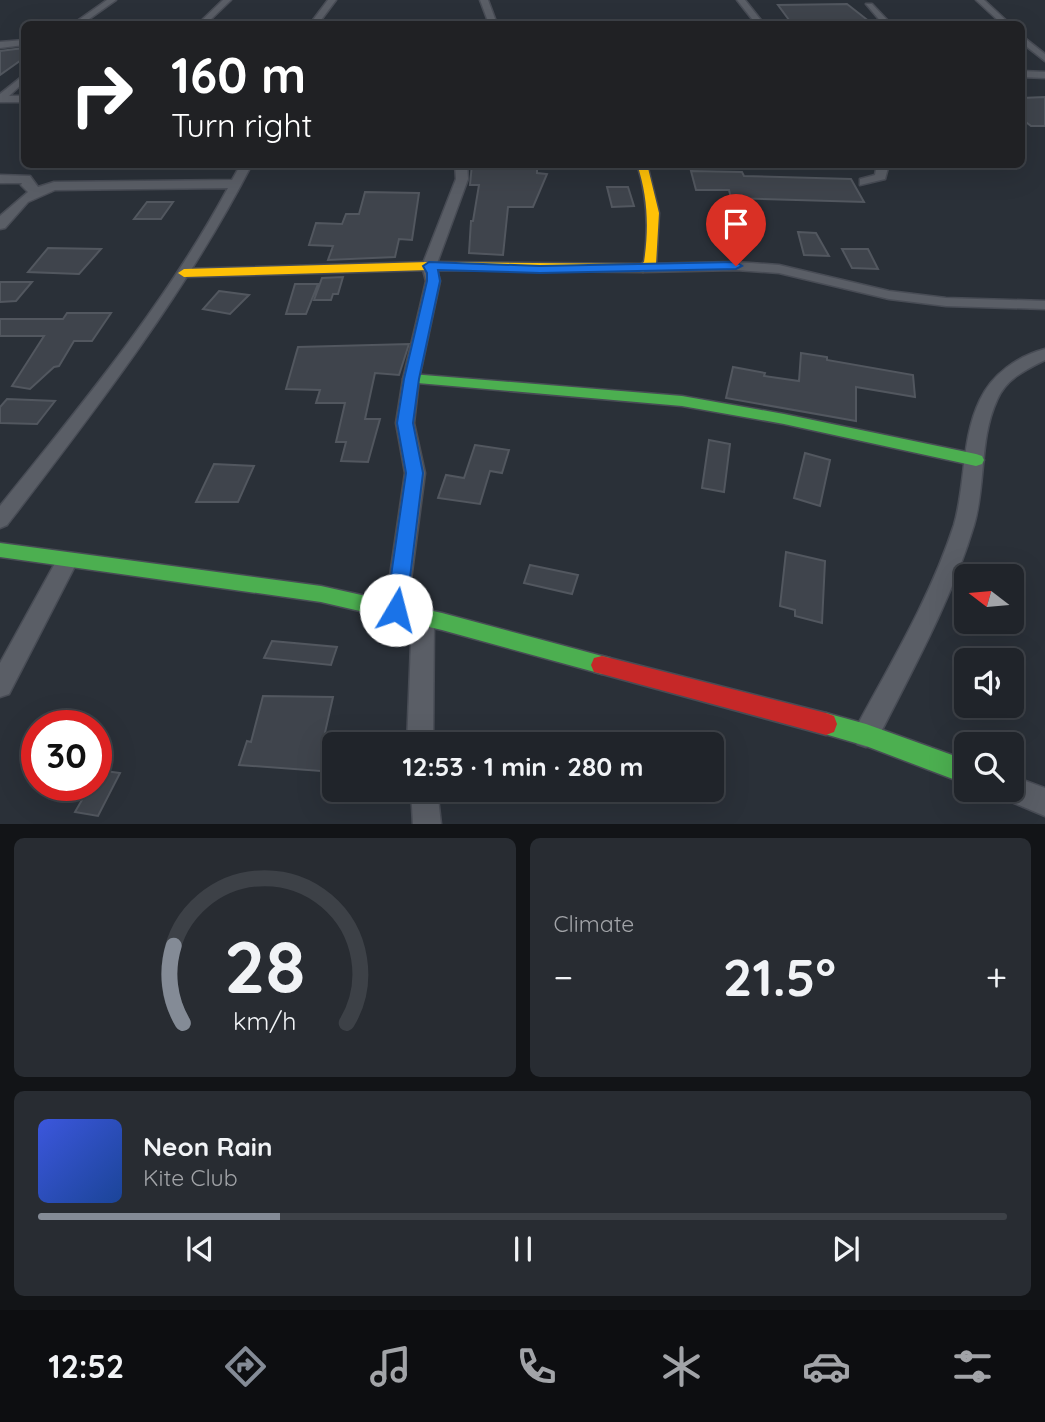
<!DOCTYPE html>
<html lang="en">
<head>
<meta charset="utf-8">
<style>
	:root { --surface:#20242a; --page:#282c32; --text:#f1f3f6; --muted:#a2a4a8; --line:#3d4147; --accent:#848b96 }
	body { margin:0; font-family:Quicksand,sans-serif; background:var(--page); color:var(--text); height:100vh; display:flex; flex-direction:column; font-size:26px; white-space:nowrap }
	* { box-sizing:border-box; margin:0 }
	p { font-size:23px; color:var(--muted) }
	.icon { flex:none; width:38px; height:38px; fill:none; stroke:currentColor; stroke-width:2; stroke-linecap:round; stroke-linejoin:round }
	.map { position:relative; height:824px; overflow:hidden }
	.side { display:flex; flex-direction:column; gap:14px; padding:14px; background:#121417; flex:1 }
	.side>* { flex:none }
	.top-card { position:absolute; left:21px; top:21px; width:1004px; height:147px; border-radius:10px; box-shadow:0 7px 28px #0002,0 0 0 2px var(--line); background:#202124; color:#fff; overflow:hidden }
	.needle { width:46px; rotate:286deg }
	.fabs { position:absolute; left:954px; top:564px; display:grid; gap:14px }
	.fabs a { display:grid; place-items:center; width:70px; height:70px; border-radius:10px; background:var(--surface); box-shadow:0 7px 28px #0002,0 0 0 2px var(--line); font-size:35px }
	.speed { position:absolute; left:21px; top:710px; display:flex; gap:14px; font-size:35px; font-weight:700; text-align:center }
	.speed>* { display:grid; place-content:center; width:91px; height:91px; border-radius:50%; background:var(--surface); box-shadow:0 7px 28px #0002,0 0 0 2px var(--line); line-height:1 }
	.speed .limit { border:10px solid #d22; background:#fff; color:#111 }
	.pin { position:absolute; display:grid; place-items:center; width:60px; height:60px; color:#fff; margin:-72px -30px; border-radius:50% 50% 50% 0; rotate:-45deg; box-shadow:0 0 7px #0007 }
	.pin .icon { rotate:45deg }
	.me { position:absolute; width:77px; margin:-38px; rotate:8deg; stroke-linejoin:round; filter:drop-shadow(0 0 5px #0008) }
	.turn { display:flex; align-items:center; gap:24px; height:147px; padding:0 35px; font-size:32px }
	.turn .icon { width:91px; height:91px; stroke-width:2.5 }
	.turn b { display:block; font-size:49px; line-height:60px }
	.big { font-size:52px; font-weight:800; line-height:1.1 }
	.side .card { flex:1; display:flex; flex-direction:column; justify-content:center; gap:10px; min-width:0; padding:0 24px; border-radius:10px; background:var(--page) }
	.side .dial { align-items:center; gap:0 }
	.dial svg { height:182px; overflow:visible; fill:none; stroke:var(--line); stroke-width:7; stroke-linecap:round; text-anchor:middle }
	.dial text { fill:var(--text); stroke:none }
	.song { display:flex; align-items:center; gap:21px }
	.cover { width:84px; height:84px; border-radius:10px; background:linear-gradient(135deg,hsl(230 70% 55%),hsl(220 70% 35%)) }
	.played { height:7px; border-radius:4px; background:linear-gradient(90deg,var(--accent) 25%,var(--line) 25%) }
	.keys { display:flex; justify-content:space-around; direction:ltr }
	.heat { display:flex; justify-content:space-between; align-items:center; font-size:38px; direction:ltr }
	.side .tiles { flex:1; display:grid; gap:14px; grid-template-columns:1fr 1fr }
	.card:last-child { grid-column:span 2 }
	.trip { position:absolute; left:322px; top:732px; width:402px; height:70px; border-radius:10px; background:var(--surface); box-shadow:0 7px 28px #0002,0 0 0 2px var(--line); font-weight:800; line-height:70px; text-align:center }
	.dock { display:flex; height:112px; justify-content:space-around; align-items:center; background:#0d0e11; color:var(--muted) }
	.dock .icon { width:49px; height:49px }
	.dock .current { color:var(--accent) }
	.dock b { font-size:32px; color:var(--text) }
	.map>svg:first-child { display:block }
</style>
</head>
<body>
<div class="map">
<svg width="1045" height="824" viewBox="0 0 1045 824">
	<rect width="100%" height="100%" fill="#2a3038"/>
	<path fill="#3f444c" stroke="#52575f" stroke-width="2" d="M847,4l23,18 -78,2 -14,-19z
		M24,48v10l-24,17v-24z
		M1045,97v29h-14l-9,-7v-21z
		M472,164h65v9l10,1 -14,33h-25l-5,48 -34,-2 2,-32h2l6,-36h-9z
		M691,171l51,1 2,4 107,3 13,23 -133,-4 -2,-8h-33z
		M607,187h21l6,19 -22,1z
		M365,192l54,1 -7,47 -13,-1 -4,18 -67,3 5,-14 -24,-1 7,-22 26,1 4,-10h13z
		M147,202h26l-12,17h-27z
		M798,232l18,1 13,23 -25,-1z
		M48,248l53,1 -22,25 -51,-2z
		M842,249h26l10,20 -26,-1z
		M343,277l-5,17h-5l-2,6h-17l8,-22z
		M0,282h32l-16,19 -16,1z
		M295,284h23l-12,30h-20z
		M219,291l30,4 -19,19 -27,-5z
		M67,313h44l-19,28h-18l-15,25 -5,1 -24,22 -18,-3 32,-50h-44v-17h63z
		M409,344l-10,31 -24,-2 -10,46h15l-12,43 -27,-1 5,-19h-10l9,-39h-29l4,-13 -34,-1 12,-42z
		M801,353l26,4v3l86,15 2,22 -59,-10v34l-130,-23 7,-31 32,6 -1,3 35,5z
		M7,399l48,2 -18,23 -37,-1v-16z
		M709,440l21,4 -6,48 -22,-4z
		M475,445l34,5 -7,23 -12,-2 -10,33 -42,-6 8,-23 18,3z
		M805,453l25,7 -10,46 -26,-8z
		M214,464l40,2 -16,36h-42z
		M786,552l39,9 -3,62 -27,-7v-6l-15,-4z
		M530,565l48,10 -6,19 -48,-11z
		M272,641l65,6 -6,18 -67,-7z
		M263,696l70,1 -11,49 12,1v25l-95,-7 8,-24 4,1z
		M98,770l22,3 -22,43 -23,-4 15,-26h6z"/>
	<g fill="none" stroke-linecap="round" stroke-linejoin="round">
		<defs>
			<path id="street" d="M107,0h9l-34,24h-9z
				M223,0h8l-25,24h-8z
				M328,0h8l-18,24h-8z
				M480,0h8l9,24h-8z
				M737,0h8l19,24h-8z
				M976,0h8l26,24h-8z
				M866,4h6l19,20h-8z
				M1022,36l23,18v7l-23,-18z
				M24,40v5l-24,3v-6z
				M1022,71l23,1v6l-23,-1z
				M24,75v7l-15,14h15v6h-24v-8z
				M241,164h11c-67,130 -156,245 -245,361l-7,3v-22c82,-102 166,-203 228,-318l-173,2 -27,12 -23,26 -5,1v-13l28,-24 -7,-7 1,-2h-22v-8l30,1 8,11 16,-5 178,-2z
				M455,164h12l1,15 -32,87 4,15 -21,98 -5,44 11,50 -18,137 -3,7 -8,2 -8,-2 -3,-7 20,-137 -9,-50 7,-44 23,-98 -4,-15 34,-87z
				M877,164h12l-4,15 -25,6v-6l15,-4z
				M736,262l43,3 110,26 57,7 99,3v8l-99,-3 -57,-7 -110,-26 -43,-3 -93,2 -7,-4 7,-4z
				M1045,349v11c-20,10 -39,19 -48,40 -18,39 -11,85 -23,125 -23,77 -63,147 -99,219l-9,3 -9,-3 -4,-9 4,-9c35,-65 74,-130 97,-201 12,-41 7,-86 26,-125 12,-26 38,-44 65,-51z
				M66,554l7,2 4,6 -68,132 -9,3v-34l59,-107z
				M423,609l8,3 3,7 -1,125h-26l5,-125 3,-7z
				M1012,776l33,12v28l-43,-18 -4,-9h14z
				M411,789h26l4,35h-28z"/>
			<path id="fast" d="M411,374l271,22 102,18 192,40 6,2 2,4 -2,4 -6,2 -192,-42 -102,-18 -276,-24 -3,-3 3,-3z
				M0,543l321,43 121,27 160,43 8,2 3,7 -3,7 -8,2 -160,-44 -121,-28 -321,-45z
				M826,713l40,11 100,36v24l-100,-38 -48,-14 -3,-8 3,-8z"/>
			<path id="slow" d="M637,164h10l12,49 -3,51 -13,8 -214,-2 -245,7 -6,-4 6,-4 245,-7 212,2 3,-2c5,-34 4,-65 -7,-98z"/>
			<path id="jam" d="M602,656l224,57 8,3 3,8 -3,8 -8,3 -224,-61 -8,-2 -3,-7 3,-7z"/>
		</defs>
		<use href="#street" stroke="#484c55" stroke-width="3"/>
		<use href="#fast" stroke="#484c55" stroke-width="3"/>
		<use href="#slow" stroke="#484c55" stroke-width="3"/>
		<use href="#jam" stroke="#484c55" stroke-width="3"/>
		<use href="#street" fill="#5a5e66" fill-rule="evenodd"/>
		<use href="#fast" fill="#4caf50" fill-rule="evenodd"/>
		<use href="#slow" fill="#ffc107" fill-rule="evenodd"/>
		<use href="#jam" fill="#c62828" fill-rule="evenodd"/>
	</g>
	<path fill="#1a73e8" stroke="#114b97" stroke-width="2" d="M429,262l111,4 196,-4 6,4 -6,3 -196,4 -102,-3 2,11 -21,98 -6,44 10,50 -17,137 -3,6 -7,3 -7,-3 -3,-6 20,-137 -9,-50 7,-44 23,-98v-8l-4,-7z"/>
</svg>
<div class="fabs">
<a><svg class="needle" viewBox="-14 -14 28 28"><path d="M0-13l5 13h-10z" fill="#e53935"/><path d="M0 13l5-13h-10z" fill="#a2a4a8"/></svg></a>
<a><svg class="icon" aria-label="sound" viewBox="0 0 24 24"><path d="M4 9h4l5-4v14l-5-4H4zM17 9q2 3 0 6"/></svg></a>
<a><svg class="icon" aria-label="search" viewBox="0 0 24 24"><circle cx="10" cy="10" r="6"/><path d="M15 15l6 6"/></svg></a>
</div>
<div class="speed"><div class="limit">30</div></div>
<div class="pin" style="left:736px;top:266px;background:#d93025"><svg class="icon" aria-label="arrive" viewBox="0 0 24 24"><path d="M6 21V4h12l-3 4 3 4H6"/></svg></div>
<svg class="me" style="left:396px;top:610px" viewBox="-20 -20 40 40"><circle r="19" fill="#fff"/><path d="M0-13L10 11 0 6-10 11z" fill="#1a73e8"/></svg>
<div class="trip">12:53 · 1 min · 280 m</div>
<div class="top-card">
<div class="turn"><svg class="icon" aria-label="right" viewBox="0 0 24 24"><path d="M7 20v-9h11M14 6l5 5-5 5"/></svg><div><b>160 m</b>Turn right</div></div>
</div>
</div>
<section class="side">
<div class="tiles">
<div class="card dial"><svg viewBox="0 0 100 80">
<path d="M14 69A42 42 0 1 1 86 69"/>
<path d="M14 69A42 42 0 0 1 10 35" stroke="#848b96"/>
<text x="50" y="56" font-size="32" font-weight="700">28</text>
<text x="50" y="72" font-size="11">km/h</text>
</svg></div>
<div class="card"><p>Climate</p>
<div class="heat"><a>−</a><b class="big">21.5°</b><a>+</a></div>
</div>
<div class="card">
<div class="song"><i class="cover"></i><div><b>Neon Rain</b><p>Kite Club</p></div></div>
<div class="played"></div>
<div class="keys"><svg class="icon" aria-label="previous" viewBox="0 0 24 24"><path d="M18 5L8 12l10 7zM5 5v14"/></svg><svg class="icon" aria-label="pause" viewBox="0 0 24 24"><path d="M8 5v14M16 5v14"/></svg><svg class="icon" aria-label="next" viewBox="0 0 24 24"><path d="M6 5l10 7-10 7zM19 5v14"/></svg></div>
</div>
</div>
</section>
<nav class="dock">
<b>12:52</b>
<svg class="icon current" aria-label="directions" viewBox="0 0 24 24"><path d="M12 3l9 9-9 9-9-9zM9 14v-3h6M13 9l2 2-2 2"/></svg>
<svg class="icon" aria-label="music" viewBox="0 0 24 24"><path d="M9 18V5l10-2v13"/><circle cx="6" cy="18" r="3"/><circle cx="16" cy="16" r="3"/></svg>
<svg class="icon" aria-label="phone" viewBox="0 0 24 24"><path d="M5 4h4l2 5-3 2q2 4 5 5l2-3 5 2v4C11 20 4 13 5 4z"/></svg>
<svg class="icon" aria-label="climate" viewBox="0 0 24 24"><path d="M12 3v18M4 7l16 10M4 17L20 7"/></svg>
<svg class="icon" aria-label="car" viewBox="0 0 24 24"><path d="M5 17H2v-5l4-1 3-4h7l3 4 3 1v5h-3M9 17h6M6 11h13"/><circle cx="7" cy="17" r="2"/><circle cx="17" cy="17" r="2"/></svg>
<svg class="icon" aria-label="filters" viewBox="0 0 24 24"><path d="M4 7h16M4 17h16"/><circle cx="9" cy="7" r="2"/><circle cx="15" cy="17" r="2"/></svg>
</nav>
</body>
</html>
